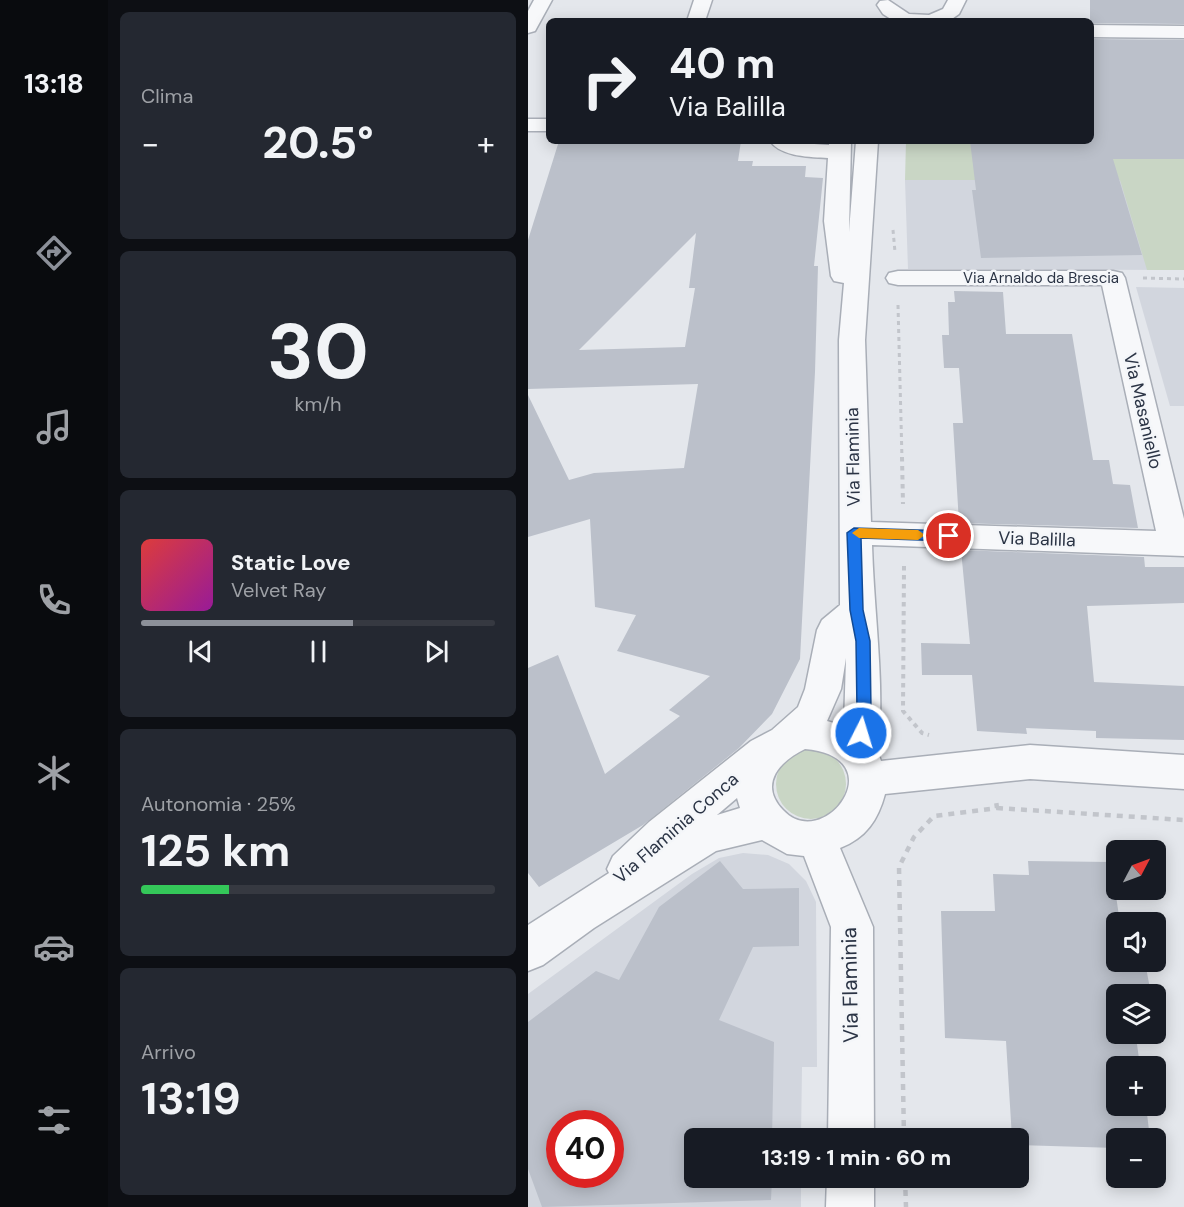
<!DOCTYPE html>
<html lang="it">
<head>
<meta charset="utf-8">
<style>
	:root { --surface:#171b24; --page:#242831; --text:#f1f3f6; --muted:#9ea1a6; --line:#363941; --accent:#8c9099 }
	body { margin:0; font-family:"DM Sans",sans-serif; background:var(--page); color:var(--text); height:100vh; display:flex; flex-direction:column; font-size:22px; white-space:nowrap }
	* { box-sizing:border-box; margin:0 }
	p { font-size:20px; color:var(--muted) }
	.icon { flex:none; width:33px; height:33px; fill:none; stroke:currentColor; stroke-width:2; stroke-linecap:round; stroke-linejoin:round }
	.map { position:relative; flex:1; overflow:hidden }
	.panel { display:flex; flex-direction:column; gap:12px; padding:12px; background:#0d0f14; width:420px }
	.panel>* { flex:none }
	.guide { position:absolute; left:18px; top:18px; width:548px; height:126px; border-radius:9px; box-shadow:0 3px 15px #0003; background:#171b24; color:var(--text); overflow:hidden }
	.needle { width:39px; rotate:49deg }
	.fabs { position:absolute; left:578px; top:840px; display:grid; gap:12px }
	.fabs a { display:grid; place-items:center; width:60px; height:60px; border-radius:9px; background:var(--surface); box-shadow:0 3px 15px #0003; font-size:30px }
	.speed { position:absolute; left:18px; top:1110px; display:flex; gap:12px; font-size:30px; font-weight:700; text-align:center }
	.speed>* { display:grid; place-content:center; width:78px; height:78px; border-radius:50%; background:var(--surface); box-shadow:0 3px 15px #0003; line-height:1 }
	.speed .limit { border:9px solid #d22; background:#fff; color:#111 }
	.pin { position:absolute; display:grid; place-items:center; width:51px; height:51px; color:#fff; margin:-26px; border:3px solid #fff; border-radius:50%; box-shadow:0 2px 6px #0007 }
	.me { position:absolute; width:66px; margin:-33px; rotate:5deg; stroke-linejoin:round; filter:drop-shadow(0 0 4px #0008) }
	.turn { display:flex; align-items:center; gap:21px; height:126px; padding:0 24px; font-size:27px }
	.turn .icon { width:78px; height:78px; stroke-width:2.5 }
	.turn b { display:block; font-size:42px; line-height:51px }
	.big { font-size:45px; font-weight:700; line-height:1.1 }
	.panel .card { flex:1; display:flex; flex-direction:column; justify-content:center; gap:9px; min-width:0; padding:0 21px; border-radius:9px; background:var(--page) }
	.panel .dial { align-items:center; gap:0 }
	.dial b { font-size:78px; line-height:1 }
	.song { display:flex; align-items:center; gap:18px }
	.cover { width:72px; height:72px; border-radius:9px; background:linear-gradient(135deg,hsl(0 70% 55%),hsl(300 70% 35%)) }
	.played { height:6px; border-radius:3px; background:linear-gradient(90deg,var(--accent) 60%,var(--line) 60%) }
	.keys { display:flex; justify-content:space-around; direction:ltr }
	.heat { display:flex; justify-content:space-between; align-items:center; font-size:33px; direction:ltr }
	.charge { height:9px; border-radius:4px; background:linear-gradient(90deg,#34c759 25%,var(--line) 0) }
	.trip { position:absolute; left:156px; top:1128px; width:345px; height:60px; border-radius:9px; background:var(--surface); box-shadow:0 3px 15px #0003; font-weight:700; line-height:60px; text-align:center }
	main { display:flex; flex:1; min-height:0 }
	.dock { display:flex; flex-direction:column; width:108px; justify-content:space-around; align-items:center; background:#090b0e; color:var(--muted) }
	.dock .icon { width:42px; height:42px }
	.dock .on { color:var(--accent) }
	.dock b { font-size:27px; color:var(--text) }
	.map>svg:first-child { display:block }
</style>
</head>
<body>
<main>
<nav class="dock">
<b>13:18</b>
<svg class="icon on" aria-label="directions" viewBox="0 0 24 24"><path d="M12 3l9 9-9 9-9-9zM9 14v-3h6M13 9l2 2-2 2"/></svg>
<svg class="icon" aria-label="music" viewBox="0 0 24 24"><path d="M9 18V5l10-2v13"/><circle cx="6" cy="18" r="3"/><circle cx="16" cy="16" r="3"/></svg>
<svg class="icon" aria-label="phone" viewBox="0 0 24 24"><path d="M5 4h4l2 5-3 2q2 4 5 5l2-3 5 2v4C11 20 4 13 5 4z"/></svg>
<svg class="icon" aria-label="climate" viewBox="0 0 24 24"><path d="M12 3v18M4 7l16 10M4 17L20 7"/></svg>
<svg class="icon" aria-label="car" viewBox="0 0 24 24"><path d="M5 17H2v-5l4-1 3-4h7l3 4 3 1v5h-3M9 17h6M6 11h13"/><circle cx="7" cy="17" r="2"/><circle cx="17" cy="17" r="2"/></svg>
<svg class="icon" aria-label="filters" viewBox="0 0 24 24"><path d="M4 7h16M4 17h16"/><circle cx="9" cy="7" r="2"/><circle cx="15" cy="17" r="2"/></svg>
</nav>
<section class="panel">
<div class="card"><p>Clima</p>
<div class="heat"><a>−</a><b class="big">20.5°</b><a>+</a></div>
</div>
<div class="card dial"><b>30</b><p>km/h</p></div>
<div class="card">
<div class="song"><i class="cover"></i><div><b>Static Love</b><p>Velvet Ray</p></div></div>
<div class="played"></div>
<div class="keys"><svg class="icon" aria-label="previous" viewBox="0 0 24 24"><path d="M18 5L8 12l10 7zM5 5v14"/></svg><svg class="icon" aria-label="pause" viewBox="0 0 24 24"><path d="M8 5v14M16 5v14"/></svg><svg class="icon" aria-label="next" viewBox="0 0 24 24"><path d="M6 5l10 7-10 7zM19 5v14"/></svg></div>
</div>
<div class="card"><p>Autonomia · 25%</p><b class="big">125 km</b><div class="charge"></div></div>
<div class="card"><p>Arrivo</p><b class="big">13:19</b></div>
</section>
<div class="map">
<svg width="656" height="1207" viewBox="0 0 656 1207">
	<rect width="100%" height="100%" fill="#e4e7ec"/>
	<path fill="#d2d6de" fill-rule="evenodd" d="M377,180h279v90l-276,-1z
		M608,287l48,1v118h-14z
		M215,853l25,2 21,9 17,17 10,21 1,165h-15l-1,71h-107v40h107v29h-273v-213l164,-120 27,-16zM32,1124h50v50h-50z"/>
	<path fill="#c9d6c5" d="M656,41v229h-37l-27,-90h-215l1,-39h184z
		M248 784a35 35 0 1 1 70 0a35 35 0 1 1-70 0Z"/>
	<path fill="#bbc0ca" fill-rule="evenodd" d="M562,0h94v24l-94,-1z
		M562,39l94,1v119h-71l29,96 -161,3 -9,-68h4l-6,-49h120z
		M31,141h182l-3,20h15l-1,5h54l-1,11 18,1 -9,88h4l-3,106 -15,287 -28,55 -33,34 -96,77 -104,62 -11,-14v-205l30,-13 47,119 75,-58 -11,-6 41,-34 -93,-25 19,-36 -41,-8 -5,-88 -62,18v-142l41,85 25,-7 90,-5 14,-84 -170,5v-149zM168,233l-7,55h6l-10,59 -106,3z
		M426,291l49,1 3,42h66l21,126h16l4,24 17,1 8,43 -179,-5 -6,-100h10l-4,-55h-15l-2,-33h7l-1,-33h7z
		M433,550l183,7 1,10h39v36l-97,3 7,76 90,4v54l-88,-2v-7l-70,-3 1,6 -50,-3 -5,-56h-50l-1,-32 49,1z
		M192,861l23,28 56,-1v58l-46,1 -34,73 55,22 -2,96h-78v40h78l-1,22 -229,7 -14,-38v-147l68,-51 23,9 40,-73zM32,1124h50v50h-50z
		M500,861l83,1 8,54 19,-1 1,7h-23v40h29l6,32h-35v40h39v-11l2,14h-21l4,29h-24v40h30l4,32h-34v10l-98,-3v-7h-6l-6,-97 -61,-3 -4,-127h54l-2,-37 36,1z"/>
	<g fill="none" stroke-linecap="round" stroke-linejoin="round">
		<defs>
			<path id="minor" d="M6,0h18l-17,31 -7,2v-22z
				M166,0h18l-7,21h-18z
				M360,0l21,14 20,1 14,-6 5,-9h18l-7,14 -10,7h-55l-11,-7 -6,-9 3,-4z
				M562,25l94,1v12l-94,-1z
				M0,119h21v12h-21z
				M242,141l59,4v-4h22l-2,91 7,-91h22l-13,199 6,182 285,9 -54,-246h-204l-9,-2 -3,-5 3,-5 9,-2h215l9,2 3,5 59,241v37l-312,-11c2,70 13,138 6,208l3,8 149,-16 154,10v34l-154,-10 -145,15c-7,26 -19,44 -45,54l33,79 1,211h-46l3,-211 -27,-71 -17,-2 -25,-14 -46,11 -122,77 -51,37 -15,6v-46l81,-52 -2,-4 6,-13 36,-34 102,-81 21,-11 26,-23 7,-18 12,-59 5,-10 18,-15 -1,-265 5,-57 -10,-2 -3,-5 -7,-55 4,-63c-17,-1 -47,-1 -58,-17zM318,658l-2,68 -17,-5 14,-32zM277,749c91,8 19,105 -22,61 -25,-26 -3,-49 22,-61zM209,798l3,10 -23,7z
				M299,1178h47v29h-48z"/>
		</defs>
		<use href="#minor" stroke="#a9aeb7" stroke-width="3"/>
		<path stroke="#c2c5cb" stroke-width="3" stroke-dasharray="4 4" stroke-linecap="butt" d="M365,230l2,22
			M615,278l41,1
			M370,305l4,154"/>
		<path stroke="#c2c5cb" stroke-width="4" stroke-dasharray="4.5 4.5" stroke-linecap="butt" d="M374,457l1,47
			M376,566l-1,145 19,22 7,2"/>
		<path stroke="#c2c5cb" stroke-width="4.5" stroke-dasharray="6 6" stroke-linecap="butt" d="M469,808l187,12
			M376,1138l-5,-271 15,-30 20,-21 63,-8 -1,-7
			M377,1178l1,29"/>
		<use href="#minor" fill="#f7f8fa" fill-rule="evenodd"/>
	</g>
	<path fill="#1a73e8" stroke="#114b97" stroke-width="1.5" d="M326,528l95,3 7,5 -7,5 -88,-3 2,72 7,31 1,70 -2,22 -8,7 -7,-7 3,-22 -1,-70 -6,-31 -3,-77z"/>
	<path fill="#f59e0b" d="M331,528l59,2 7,5 -7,5 -59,-2 -7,-5z"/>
	<g text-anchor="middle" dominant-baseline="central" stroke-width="5" stroke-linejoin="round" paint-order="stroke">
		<g font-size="15" fill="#2b3445" stroke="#f4f6f9">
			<text x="513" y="278">Via Arnaldo da Brescia</text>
		</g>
		<g font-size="18" fill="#2b3445" stroke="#f4f6f9">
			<text transform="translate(615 411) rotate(77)">Via Masaniello</text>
			<text transform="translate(325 457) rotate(-91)">Via Flaminia</text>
			<text transform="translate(509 539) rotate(2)">Via Balilla</text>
			<text transform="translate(148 828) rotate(-41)">Via Flaminia Conca</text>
		</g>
		<g font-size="21" fill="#2b3445" stroke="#f4f6f9">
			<text transform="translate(322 985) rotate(-91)">Via Flaminia</text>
		</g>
	</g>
</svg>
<div class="fabs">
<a><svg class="needle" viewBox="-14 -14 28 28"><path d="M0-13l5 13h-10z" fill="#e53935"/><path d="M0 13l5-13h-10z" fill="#9ea1a6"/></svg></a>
<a><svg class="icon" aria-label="sound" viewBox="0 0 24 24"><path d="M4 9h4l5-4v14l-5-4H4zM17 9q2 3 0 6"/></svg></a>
<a><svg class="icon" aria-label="layers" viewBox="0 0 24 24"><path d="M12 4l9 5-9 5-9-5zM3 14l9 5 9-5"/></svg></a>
<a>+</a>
<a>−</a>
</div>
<div class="speed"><div class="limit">40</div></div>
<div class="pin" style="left:421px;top:536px;background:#d93025"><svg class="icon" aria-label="arrive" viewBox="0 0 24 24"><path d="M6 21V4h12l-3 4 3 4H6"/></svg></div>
<svg class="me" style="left:333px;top:733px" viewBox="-20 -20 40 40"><circle r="17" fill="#1a73e8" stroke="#fff" stroke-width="3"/><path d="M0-11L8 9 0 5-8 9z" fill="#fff"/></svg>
<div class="trip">13:19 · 1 min · 60 m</div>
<div class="guide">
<div class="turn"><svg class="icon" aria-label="right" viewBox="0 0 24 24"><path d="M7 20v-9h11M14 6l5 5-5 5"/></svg><div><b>40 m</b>Via Balilla</div></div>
</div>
</div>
</main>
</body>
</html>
